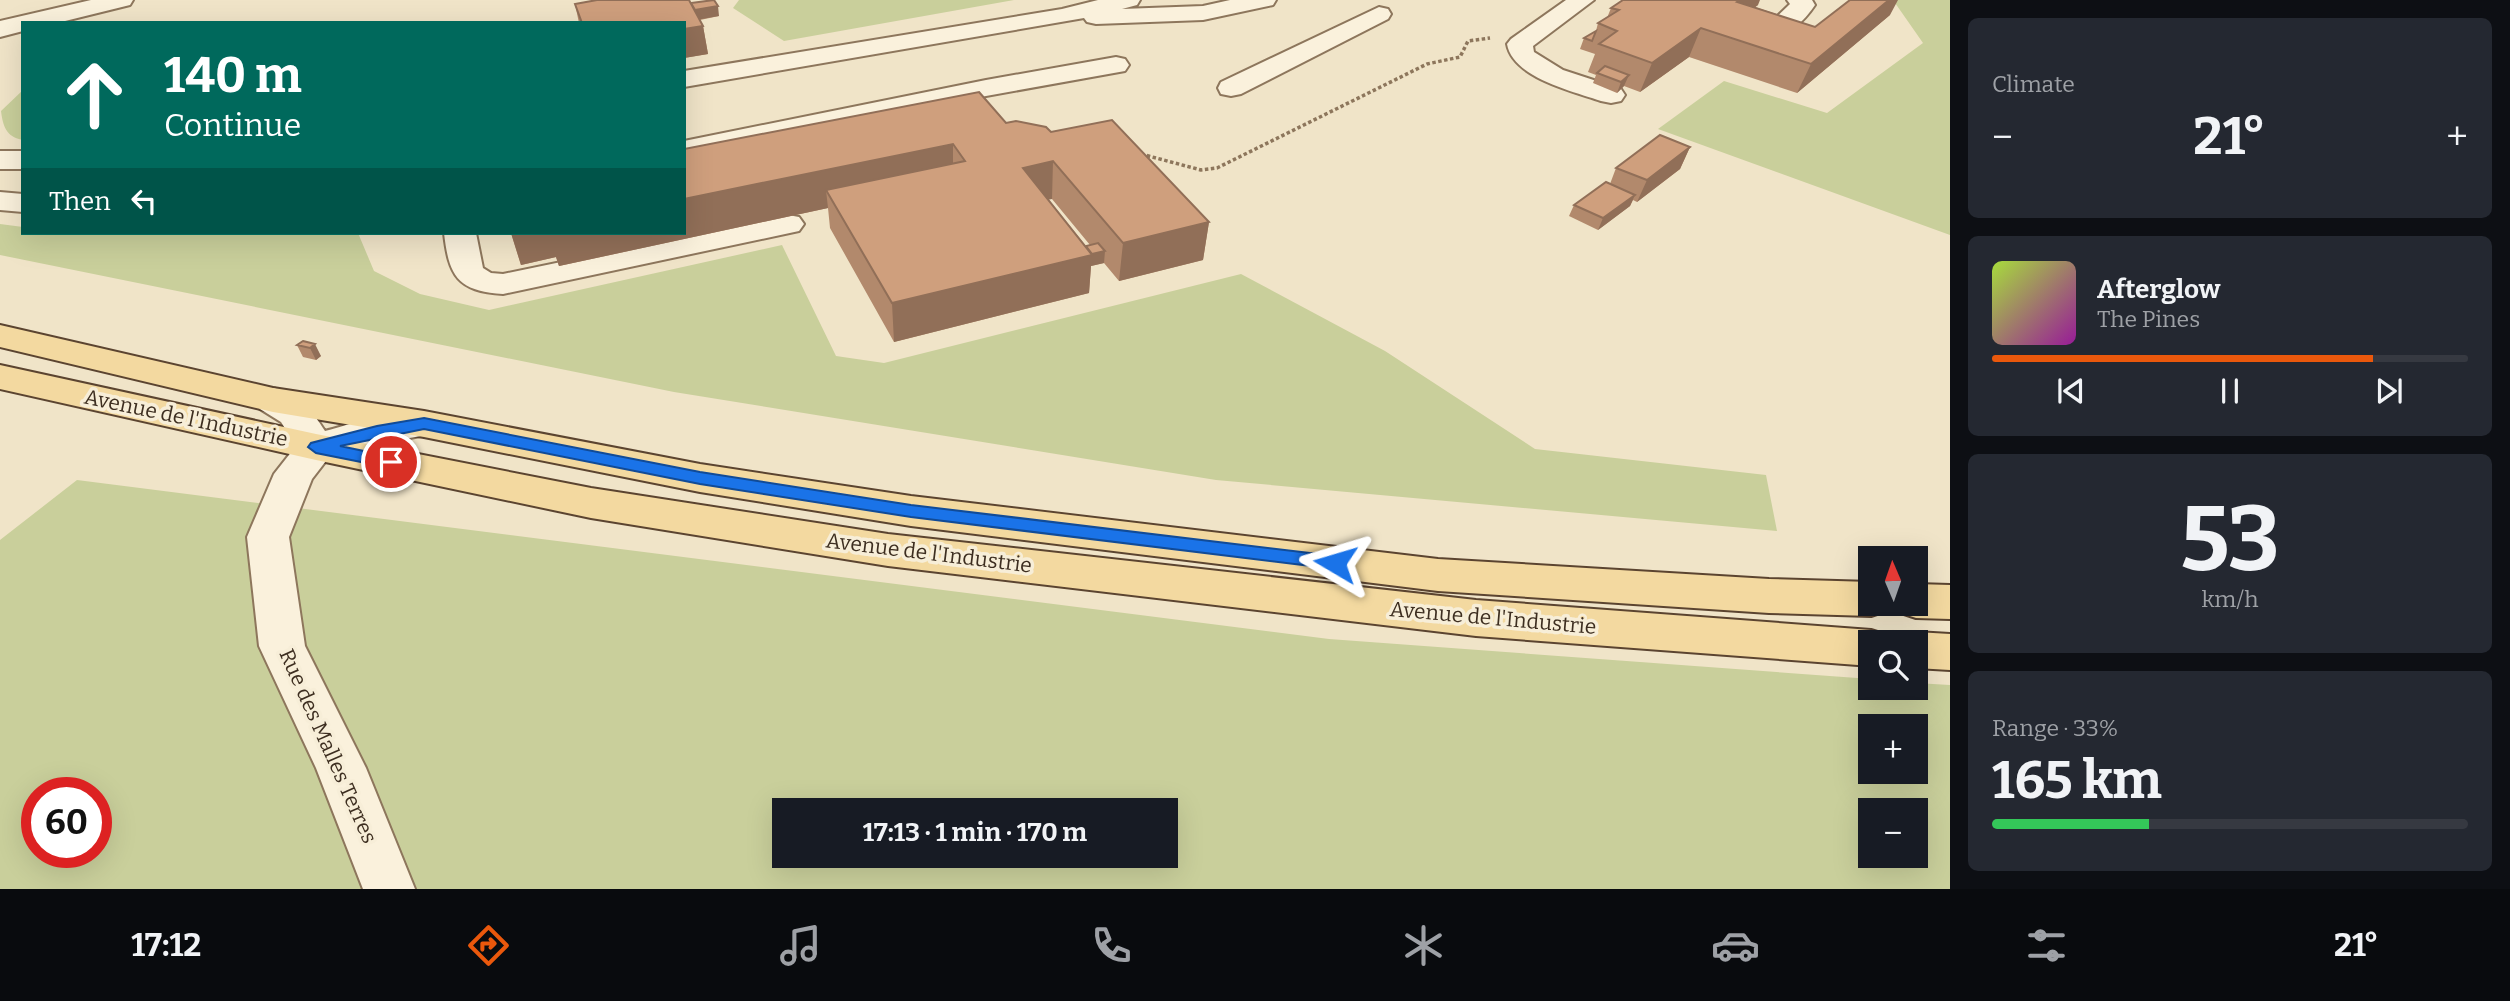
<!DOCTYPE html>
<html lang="en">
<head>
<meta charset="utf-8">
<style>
	:root { --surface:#171b24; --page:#242831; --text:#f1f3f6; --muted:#9ea1a6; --line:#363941; --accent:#ea580c }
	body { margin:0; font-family:Bitter,serif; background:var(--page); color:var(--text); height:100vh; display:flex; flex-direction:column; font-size:26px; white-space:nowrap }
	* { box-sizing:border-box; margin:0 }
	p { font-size:23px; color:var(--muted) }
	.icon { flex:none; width:38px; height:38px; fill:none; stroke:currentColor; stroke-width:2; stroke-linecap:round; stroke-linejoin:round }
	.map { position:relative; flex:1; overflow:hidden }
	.sheet { display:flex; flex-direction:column; gap:18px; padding:18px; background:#0d0f14; width:560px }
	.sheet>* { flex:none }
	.top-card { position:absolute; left:21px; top:21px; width:665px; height:214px; border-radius:0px; box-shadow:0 7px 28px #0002; background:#00695c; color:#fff; overflow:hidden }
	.needle { width:46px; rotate:358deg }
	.buttons { position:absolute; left:1858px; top:546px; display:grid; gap:14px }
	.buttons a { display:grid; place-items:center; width:70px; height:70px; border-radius:0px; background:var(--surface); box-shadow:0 7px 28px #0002; font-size:35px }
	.speed { position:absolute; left:21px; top:777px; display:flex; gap:14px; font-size:35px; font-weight:700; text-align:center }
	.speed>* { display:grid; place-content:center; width:91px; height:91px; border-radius:50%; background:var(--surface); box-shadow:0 7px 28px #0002; line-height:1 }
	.speed .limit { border:10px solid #d22; background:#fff; color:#111 }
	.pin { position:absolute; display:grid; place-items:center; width:60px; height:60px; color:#fff; margin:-30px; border:4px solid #fff; border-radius:50%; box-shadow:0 2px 7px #0007 }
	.me { position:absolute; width:77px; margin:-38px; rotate:277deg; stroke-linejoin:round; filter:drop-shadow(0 0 5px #0008) }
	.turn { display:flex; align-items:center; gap:24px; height:147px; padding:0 28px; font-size:32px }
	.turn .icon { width:91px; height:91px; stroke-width:2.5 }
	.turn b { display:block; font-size:49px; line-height:60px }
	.then { display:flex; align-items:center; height:66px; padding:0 28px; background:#0003; gap:14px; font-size:26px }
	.big { font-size:52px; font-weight:700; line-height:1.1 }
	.sheet .widget { flex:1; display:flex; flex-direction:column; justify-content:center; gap:10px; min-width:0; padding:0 24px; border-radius:10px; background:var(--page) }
	.sheet .dial { align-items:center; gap:0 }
	.dial b { font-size:91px; line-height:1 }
	.song { display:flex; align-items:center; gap:21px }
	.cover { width:84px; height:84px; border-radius:10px; background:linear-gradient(135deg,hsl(80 70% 55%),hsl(300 70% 35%)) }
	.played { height:7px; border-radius:4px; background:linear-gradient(90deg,var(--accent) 80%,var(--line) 80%) }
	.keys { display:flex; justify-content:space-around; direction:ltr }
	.heat { display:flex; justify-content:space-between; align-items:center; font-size:38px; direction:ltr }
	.charge { height:10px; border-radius:5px; background:linear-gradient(90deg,#34c759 33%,var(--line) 0) }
	.trip { position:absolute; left:772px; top:798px; width:406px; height:70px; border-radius:0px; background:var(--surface); box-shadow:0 7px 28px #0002; font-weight:700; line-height:70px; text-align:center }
	.tabs { display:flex; height:112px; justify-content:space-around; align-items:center; background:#090b0e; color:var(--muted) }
	.tabs .icon { width:49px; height:49px }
	.tabs .active { color:var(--accent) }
	.tabs b { font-size:32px; color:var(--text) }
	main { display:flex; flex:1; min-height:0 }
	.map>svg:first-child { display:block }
</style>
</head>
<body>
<main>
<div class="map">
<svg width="1950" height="889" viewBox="0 0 1950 889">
	<rect width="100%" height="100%" fill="#f0e4c8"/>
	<path fill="#c9cf9b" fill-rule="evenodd" d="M739,0h275l-230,41 -51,-33z
		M1893,0h57v235l-292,-106 66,-48 103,32 96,-70z
		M23,90v50c-17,-3 -20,-14 -22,-29z
		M0,224l23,3v6h335l16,38 46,23 69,16 293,-65 54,111 48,7 357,-89 144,77 150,98 231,26 11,56 -561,-51 -542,-88 -674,-137z
		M77,480l1252,159 542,40v9h45v-5l34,2v204h-1950v-349zM1871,726h45v46h-45zM37,793h59v59h-59zM784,810h382v46h-382zM1871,810h45v46h-45z"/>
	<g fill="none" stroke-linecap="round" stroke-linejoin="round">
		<defs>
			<path id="minor" d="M91,0h42l-3,5 -73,18h-34v8l-23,6v-16z
				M1098,0h42l-3,5 -15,4 81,-3 27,-6h46l-3,5 -70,15 -107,4 -9,-2 -3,-4 -400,69v-16l378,-62z
				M1566,0h28l-61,46 1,6 29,18 58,19 4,6 -4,6 -10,2 -10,-2c-28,-10 -88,-23 -94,-57l4,-5z
				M1787,0h25l3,5c-10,15 -28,34 -47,29l-4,-5 26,-25z
				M1379,7l9,2 3,5 -3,5 -147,75 -10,2 -10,-2 -3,-6 3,-6z
				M1116,57l9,2 4,6 -4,6 -139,25 -302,63v-18l302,-61z
				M0,151h23v18h-23z
				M0,192l23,2v18l-23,-2z
				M788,215l11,2 5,7 -5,7 -296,63c-46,-3 -54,-18 -59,-61h32l7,35 8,5 12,1z
				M273,388c26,7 38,21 52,43 34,-9 78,-26 112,-16l6,9 -6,9 -60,11 -48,13 -17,22 -23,58 16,109 61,122 49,121h-52l-47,-121 -57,-122 -12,-109 27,-63 22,-28 -15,-24 -21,-13 -6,-9 6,-9z"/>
			<path id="major" d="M0,325l273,63 151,23 276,53 211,32 527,63 331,20 102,3v22h19l-4,7 -15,5 -102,-3 -331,-22 -527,-65 -211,-34 -276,-55 -151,-25 -273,-65z
				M0,365l316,69 275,54 297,46 588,66 395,30 16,5 4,7h-20v24l-395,-30 -588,-70 -297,-48 -275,-58 -316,-71z
				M1916,584l34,1v34l-34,-1 -15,-5 -5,-9h20z
				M1916,632l34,2v36l-34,-2v-26h-19l3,-5z"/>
		</defs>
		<use href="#minor" stroke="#8d765c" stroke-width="4"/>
		<use href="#major" stroke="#5b4430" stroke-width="4"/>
		<path stroke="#8d765c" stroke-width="3.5" stroke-dasharray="3.5 2.5" stroke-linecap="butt" d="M1141,154l60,16 16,-2 210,-104 33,-7 8,-16 22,-3"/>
		<use href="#minor" fill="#faf1dc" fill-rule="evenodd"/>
		<use href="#major" fill="#f3d9a0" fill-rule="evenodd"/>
	</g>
	<path fill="#b2896c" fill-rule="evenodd" d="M691,3l28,13 -19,4 3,6 5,28 -24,4v-35h-105l-4,-19z
		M1758,5l-3,2 60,20 75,-12 -93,78 -108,-36 -49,35 -16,-6 -7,7 -24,-10 3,-8 -8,-3 7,-18 -15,-5 4,-11 12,-7 2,-8 9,-5 4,-10z
		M1006,123l45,9 158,90 -6,38 -84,21 -15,-18 -13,3 -2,27 -195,49 -64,-114 -2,-20 -269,58 -3,-9 -35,8 -10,-32h173zM1048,199h4l38,46 -4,1z
		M1690,147l-10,22 -43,33 -4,-2 -3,6 -32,24 -29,-14 5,-11 36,-21 6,-16z
		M303,341l18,15 -5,4 -13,-3 -6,-12z"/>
	<path fill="#916f58" d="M1740,0h20l-2,5 -33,25 12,-28z
		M1889,0h9l-8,15 -93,78 14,-29z
		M718,6l1,10 -29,5 -2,-10z
		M703,26l5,28 -24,4v-29z
		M1701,28l-12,29 -49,35 12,-29z
		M1629,75l-5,11 -7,7 4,-11z
		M953,144v37l-127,9 2,18 -269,58 -3,-9 -35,8 -10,-32h173v-34z
		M1690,147l-10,22 -43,33 10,-22z
		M1053,161l-1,38 -30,6 1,-37z
		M1635,195l-5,11 -32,24 5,-12z
		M1209,222l-6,38 -84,21 4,-38z
		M1105,251l-1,12 -13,3 -2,27 -195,49 -2,-39z
		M315,344l6,12 -5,4 -6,-12z"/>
	<path fill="#cf9f7d" stroke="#916f58" stroke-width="2" d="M597,0h92l14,26 -19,3v-6h-102l-7,-19z
		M714,0l4,6 -23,4 -4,-7z
		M1623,0h117l-3,2 78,25 35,-27h39l-78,64 -110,-36 -49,35 -53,-19 18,-13 -19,-8 21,-13 -8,-2z
		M1596,31l-4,10 -8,-3z
		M1605,66l24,9 -8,7 -24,-9z
		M979,92l27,31 10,-2 30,6 5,5 61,-12 97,102 -86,21 -70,-82 -30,7 69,87 -200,48 -66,-113 139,-29 -12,-17 -269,55v-50z
		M1660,135l30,12 -43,33 -31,-12z
		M1606,182l29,13 -32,23 -29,-13z
		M1098,243l7,8 -13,3 -6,-8z
		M303,341l12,3 -5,4 -13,-3z"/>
	<path fill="#1a73e8" stroke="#114b97" stroke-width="2" d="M424,418l276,54 211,33 424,51 6,2 2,5 -2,4 -6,2 -424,-52 -211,-33 -276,-55 -84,17 57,12 2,4 -2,4 -6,2 -75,-15 -8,-6 3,-4 66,-17z"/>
	<g text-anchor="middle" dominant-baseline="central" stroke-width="7" stroke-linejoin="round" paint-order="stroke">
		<g font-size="21" fill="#3d2e20" stroke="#f7eed8">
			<text transform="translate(186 418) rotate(12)">Avenue de l'Industrie</text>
			<text transform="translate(929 553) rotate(7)">Avenue de l'Industrie</text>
			<text transform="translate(1493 618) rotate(5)">Avenue de l'Industrie</text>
			<text transform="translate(328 746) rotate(66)">Rue des Malles Terres</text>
		</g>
	</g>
</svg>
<div class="buttons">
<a><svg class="needle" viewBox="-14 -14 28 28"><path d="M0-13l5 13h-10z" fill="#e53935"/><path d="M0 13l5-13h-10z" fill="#9ea1a6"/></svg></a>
<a><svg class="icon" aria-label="search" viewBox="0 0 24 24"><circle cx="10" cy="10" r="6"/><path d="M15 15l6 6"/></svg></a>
<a>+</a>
<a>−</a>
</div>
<div class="speed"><div class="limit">60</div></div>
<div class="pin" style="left:391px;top:462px;background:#d93025"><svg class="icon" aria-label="arrive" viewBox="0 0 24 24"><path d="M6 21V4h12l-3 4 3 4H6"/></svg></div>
<svg class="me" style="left:1335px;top:563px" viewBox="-20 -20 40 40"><path d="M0-17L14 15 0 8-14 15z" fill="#1a73e8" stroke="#fff" stroke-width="4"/></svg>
<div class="trip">17:13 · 1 min · 170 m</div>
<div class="top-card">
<div class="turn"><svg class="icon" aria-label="ahead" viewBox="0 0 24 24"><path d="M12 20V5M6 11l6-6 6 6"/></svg><div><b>140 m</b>Continue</div></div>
<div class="then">Then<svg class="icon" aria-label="left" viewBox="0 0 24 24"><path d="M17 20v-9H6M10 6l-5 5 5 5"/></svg></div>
</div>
</div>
<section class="sheet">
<div class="widget"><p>Climate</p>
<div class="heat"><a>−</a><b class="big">21°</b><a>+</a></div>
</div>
<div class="widget">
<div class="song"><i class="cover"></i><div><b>Afterglow</b><p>The Pines</p></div></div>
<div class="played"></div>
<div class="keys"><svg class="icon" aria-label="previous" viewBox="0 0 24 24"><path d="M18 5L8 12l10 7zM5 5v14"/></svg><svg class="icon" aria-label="pause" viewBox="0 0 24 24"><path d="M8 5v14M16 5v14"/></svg><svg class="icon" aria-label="next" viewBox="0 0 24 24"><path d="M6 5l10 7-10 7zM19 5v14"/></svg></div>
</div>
<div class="widget dial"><b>53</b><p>km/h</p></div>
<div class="widget"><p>Range · 33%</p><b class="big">165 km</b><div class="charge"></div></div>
</section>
</main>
<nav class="tabs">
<b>17:12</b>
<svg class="icon active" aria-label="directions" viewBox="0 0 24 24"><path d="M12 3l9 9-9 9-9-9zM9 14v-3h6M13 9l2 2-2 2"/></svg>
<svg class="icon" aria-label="music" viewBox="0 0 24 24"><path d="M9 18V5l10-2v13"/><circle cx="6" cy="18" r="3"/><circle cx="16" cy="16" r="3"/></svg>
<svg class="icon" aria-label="phone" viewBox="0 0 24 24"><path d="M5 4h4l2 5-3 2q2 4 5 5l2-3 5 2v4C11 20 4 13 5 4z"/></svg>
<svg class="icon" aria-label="climate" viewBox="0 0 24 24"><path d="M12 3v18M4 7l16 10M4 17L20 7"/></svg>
<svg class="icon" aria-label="car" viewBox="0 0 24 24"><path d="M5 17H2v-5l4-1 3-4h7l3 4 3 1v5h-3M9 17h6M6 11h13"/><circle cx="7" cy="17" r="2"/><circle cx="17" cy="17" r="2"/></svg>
<svg class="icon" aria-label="filters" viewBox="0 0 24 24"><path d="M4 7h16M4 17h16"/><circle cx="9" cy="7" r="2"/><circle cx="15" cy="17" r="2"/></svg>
<b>21°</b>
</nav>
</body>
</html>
